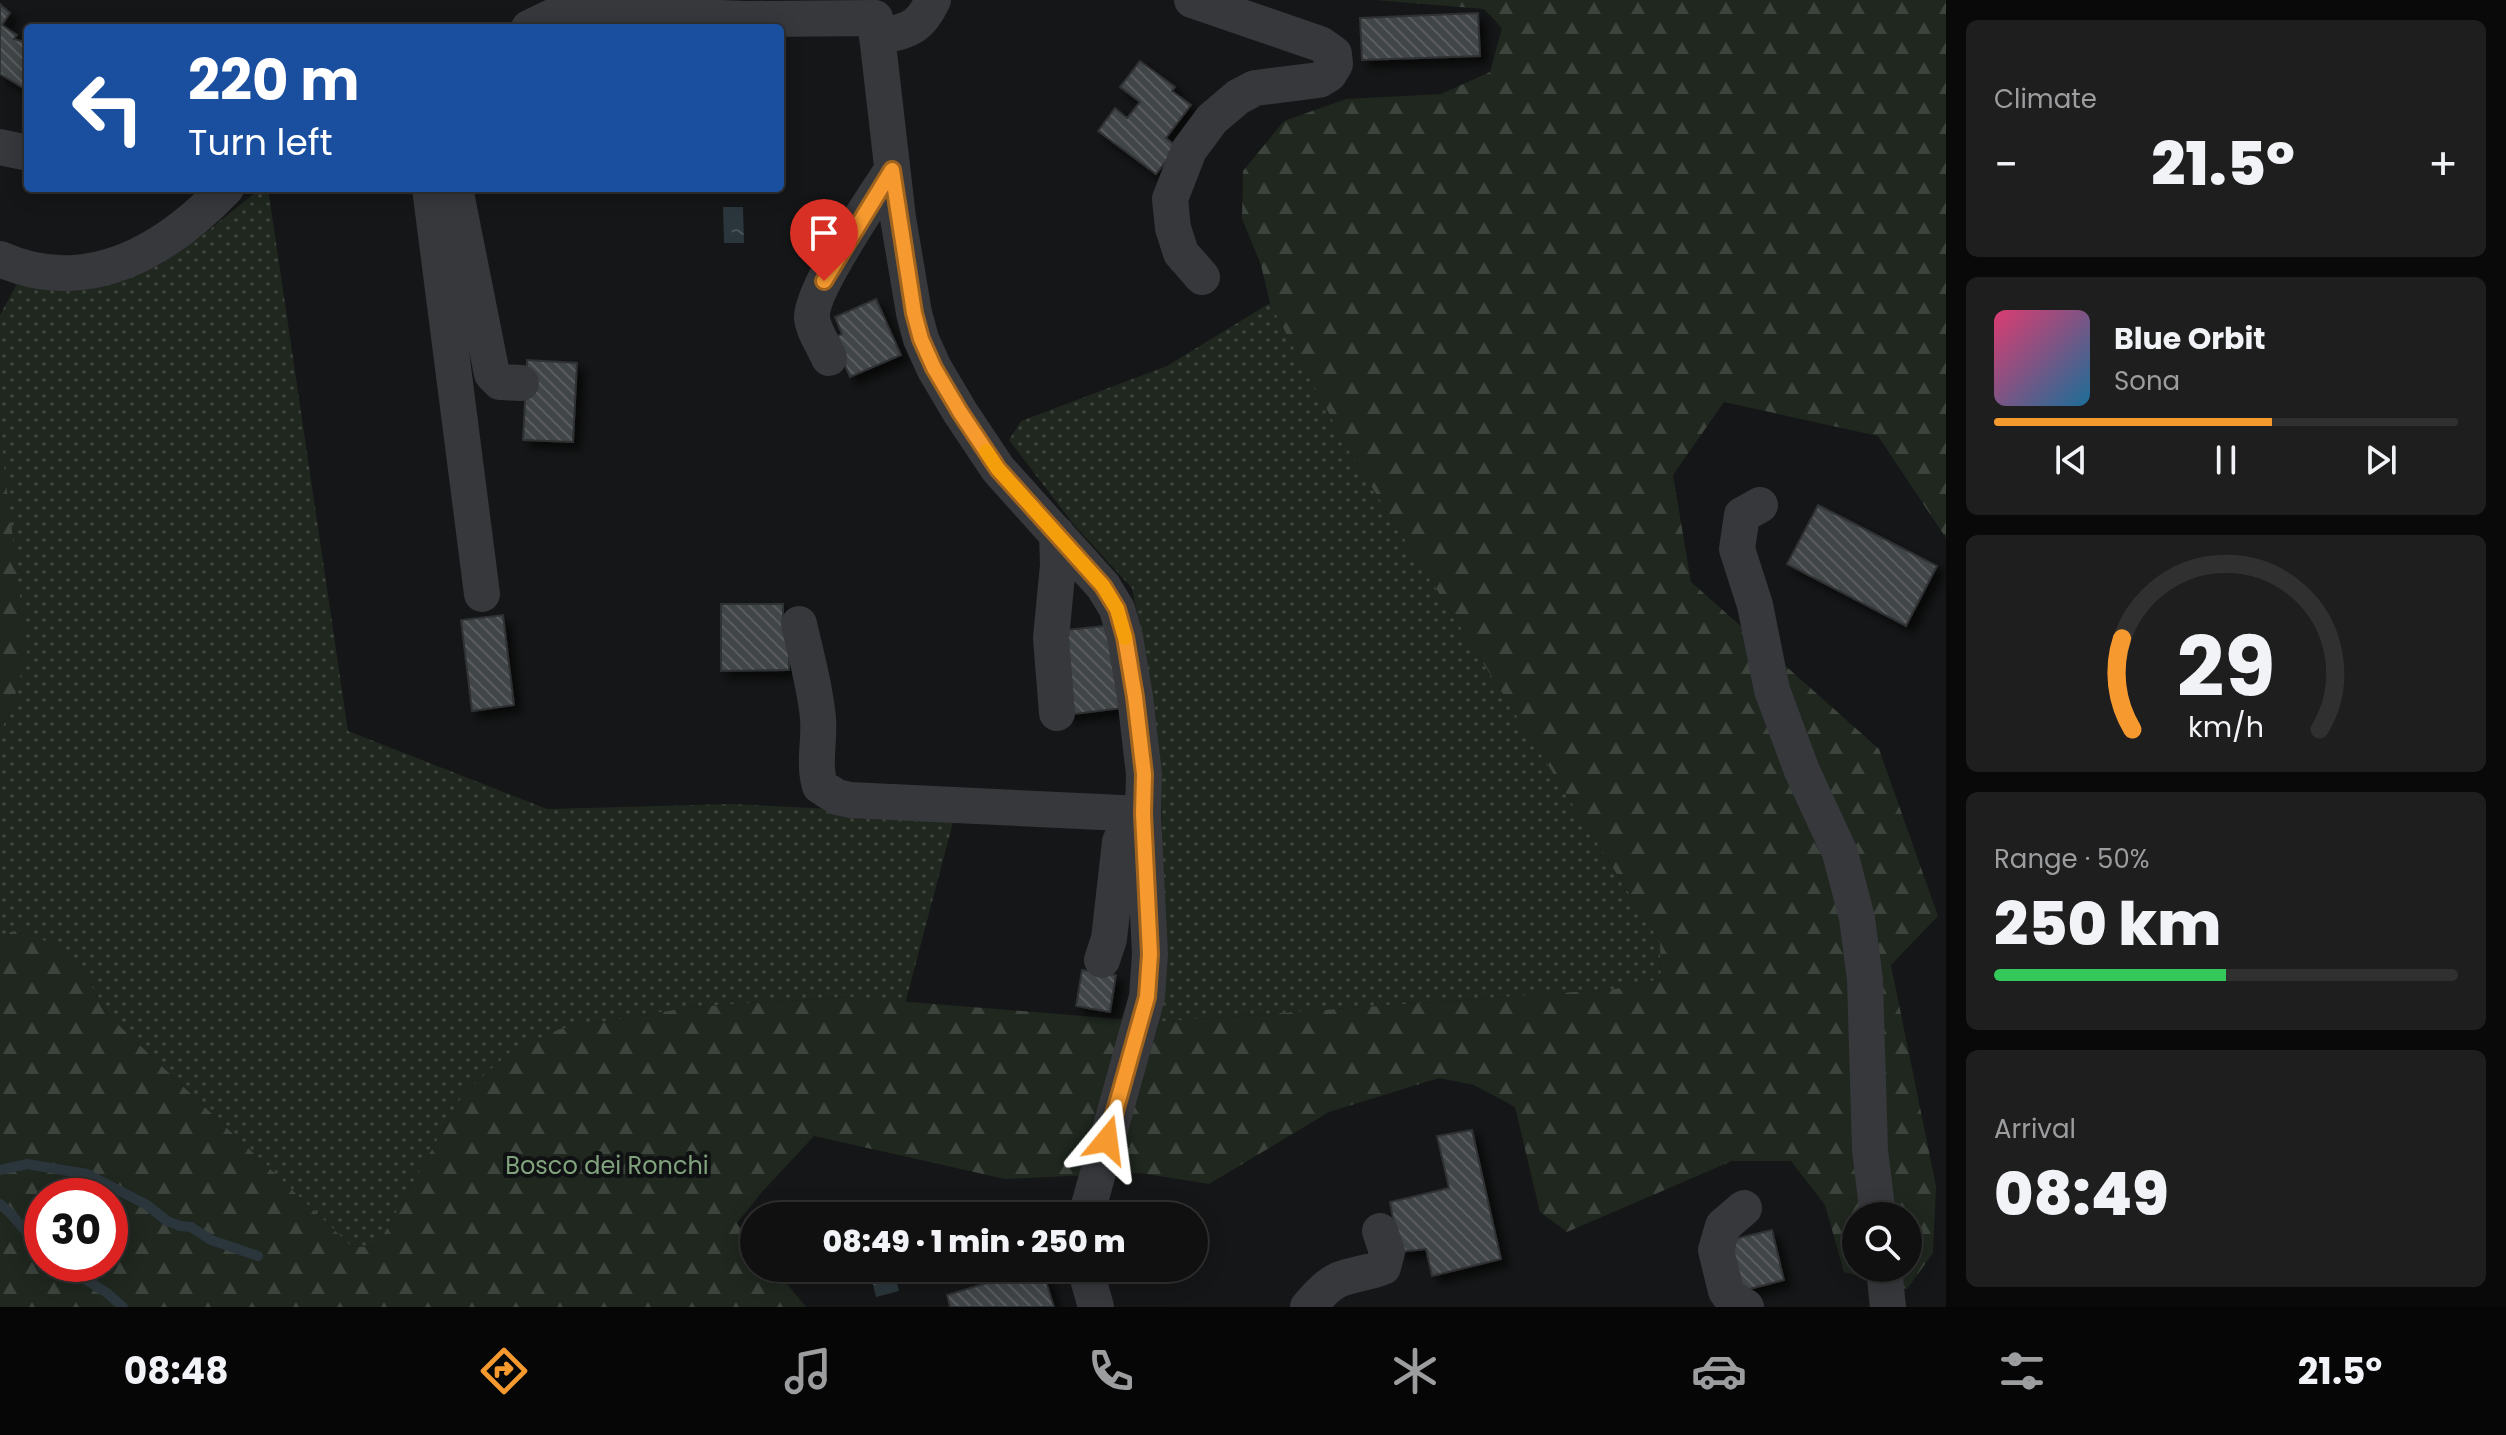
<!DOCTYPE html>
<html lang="en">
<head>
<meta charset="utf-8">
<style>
	:root { --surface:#101011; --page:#1e1e1f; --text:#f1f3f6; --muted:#9c9d9f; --line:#303031; --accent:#f69a2f }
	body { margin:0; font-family:Poppins,sans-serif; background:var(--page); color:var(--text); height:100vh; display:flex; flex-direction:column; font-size:30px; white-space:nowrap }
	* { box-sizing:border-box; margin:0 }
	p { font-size:26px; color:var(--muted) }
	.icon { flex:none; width:44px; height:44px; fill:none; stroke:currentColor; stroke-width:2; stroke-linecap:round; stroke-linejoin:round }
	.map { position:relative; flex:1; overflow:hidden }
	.side { display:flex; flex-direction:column; gap:20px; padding:20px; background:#090909; width:560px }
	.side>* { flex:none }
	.top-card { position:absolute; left:24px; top:24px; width:760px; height:168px; border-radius:8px; box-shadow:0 4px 20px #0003,0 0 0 2px var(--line); background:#1a4fa0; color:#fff; overflow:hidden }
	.controls { position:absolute; left:1842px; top:1202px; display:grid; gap:16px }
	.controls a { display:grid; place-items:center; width:80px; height:80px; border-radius:50%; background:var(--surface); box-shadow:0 4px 20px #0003,0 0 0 2px var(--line); font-size:40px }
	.speed { position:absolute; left:24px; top:1178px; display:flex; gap:16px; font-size:40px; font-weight:700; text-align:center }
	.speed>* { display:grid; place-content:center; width:104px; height:104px; border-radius:50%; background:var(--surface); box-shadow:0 4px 20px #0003,0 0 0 2px var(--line); line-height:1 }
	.speed .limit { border:12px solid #d22; background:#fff; color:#111 }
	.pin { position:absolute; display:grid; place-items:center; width:68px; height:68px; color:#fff; margin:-82px -34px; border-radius:50% 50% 50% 0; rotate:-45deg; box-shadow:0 0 8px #0007 }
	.pin .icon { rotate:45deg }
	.me { position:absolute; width:88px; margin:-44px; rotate:16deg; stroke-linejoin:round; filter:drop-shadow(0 0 6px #0008) }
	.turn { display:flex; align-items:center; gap:28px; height:168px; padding:0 32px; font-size:36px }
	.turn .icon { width:104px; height:104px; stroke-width:2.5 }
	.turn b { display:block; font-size:56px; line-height:68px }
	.big { font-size:60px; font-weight:800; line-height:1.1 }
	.side .card { flex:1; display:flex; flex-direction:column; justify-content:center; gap:12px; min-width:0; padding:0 28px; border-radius:12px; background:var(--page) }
	.side .dial { align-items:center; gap:0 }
	.dial svg { height:208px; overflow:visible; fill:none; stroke:var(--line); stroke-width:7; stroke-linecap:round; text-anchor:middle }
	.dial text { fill:var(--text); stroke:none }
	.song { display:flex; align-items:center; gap:24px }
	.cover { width:96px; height:96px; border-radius:12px; background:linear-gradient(135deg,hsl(340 70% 55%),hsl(200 70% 35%)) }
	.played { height:8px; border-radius:4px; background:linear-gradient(90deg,var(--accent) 60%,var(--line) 60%) }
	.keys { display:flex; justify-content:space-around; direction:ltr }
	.heat { display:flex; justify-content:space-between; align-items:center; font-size:44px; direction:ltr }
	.charge { height:12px; border-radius:6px; background:linear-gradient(90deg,#34c759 50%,var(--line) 0) }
	.trip { position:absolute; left:740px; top:1202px; width:468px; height:80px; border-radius:40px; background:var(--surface); box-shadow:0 4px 20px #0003,0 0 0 2px var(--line); font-weight:800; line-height:80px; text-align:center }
	.tabs { display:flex; height:128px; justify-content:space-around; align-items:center; background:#060607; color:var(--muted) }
	.tabs .icon { width:56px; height:56px }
	.tabs .selected { color:var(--accent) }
	.tabs b { font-size:36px; color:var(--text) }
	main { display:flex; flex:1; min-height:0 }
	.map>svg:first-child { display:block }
</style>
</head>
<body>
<main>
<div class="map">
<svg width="1946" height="1307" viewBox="0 0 1946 1307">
	<defs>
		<pattern id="grass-dots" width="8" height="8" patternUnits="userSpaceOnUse" patternTransform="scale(2)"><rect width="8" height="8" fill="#1f271f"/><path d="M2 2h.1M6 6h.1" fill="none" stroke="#3d443d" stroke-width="1.8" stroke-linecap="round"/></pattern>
		<pattern id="forest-firs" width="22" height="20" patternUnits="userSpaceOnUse" patternTransform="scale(2)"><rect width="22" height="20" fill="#1f271f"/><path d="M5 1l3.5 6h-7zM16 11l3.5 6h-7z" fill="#3d443d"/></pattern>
		<pattern id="water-ripples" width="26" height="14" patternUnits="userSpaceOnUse" patternTransform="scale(2)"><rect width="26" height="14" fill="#2b363c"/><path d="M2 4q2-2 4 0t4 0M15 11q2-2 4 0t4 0" fill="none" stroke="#475156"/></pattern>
		<pattern id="building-back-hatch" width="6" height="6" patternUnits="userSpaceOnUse" patternTransform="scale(2)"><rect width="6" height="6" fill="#414447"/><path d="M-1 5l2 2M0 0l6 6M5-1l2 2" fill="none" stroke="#5a5c5f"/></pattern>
		<filter id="shadow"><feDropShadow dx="7" dy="7" stdDeviation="4" flood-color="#0009"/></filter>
	</defs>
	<rect width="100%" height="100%" fill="#151617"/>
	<path fill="url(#grass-dots)" d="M261,188h7l80,543 199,78 184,-5 224,11 -50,189 -56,-7 -157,10 -132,22 -96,64 -88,155 -25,-2 -244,-232 -27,-49 -70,-33 -10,20v-220l12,-26 -12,-273v-118l18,-33 88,1 55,-19 43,-30z
		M1270,303l79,148 311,491 1,37 -46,10 -458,33 6,-120 -2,-123 -14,-113 -15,-78 -58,-63 -65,-85 12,-19 146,-55z"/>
	<path fill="url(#forest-firs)" fill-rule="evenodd" d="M1375,0h571v538l-68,-102 -154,-34 -51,73 18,107 188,167 59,167 -47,49 45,221 -3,67 -26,36 -63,-17 -19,-67 -34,-44h-59l-165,71 -27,-20 -25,-105 -41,-22 -35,-7 -110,34 -120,72 -69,-11 -135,6 -191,-43 -52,56 -25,31 17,21v24h20l32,39h-806v-355l10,-20 17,-3 53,36 27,49 244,232 25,2 88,-155 47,-42 49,-22 132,-22 157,-10 308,25 458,-33 46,-10 -1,-37 -311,-491 -79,-148 -9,-38 -19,-46 1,-48 41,-50 62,-22 95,-5 49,-22 12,-44 -18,-19zM42,1196h68v68h-68zM1856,1216h52v52h-52z
		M0,433l27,220 -15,53 -12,26z"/>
	<path fill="url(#water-ripples)" d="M723,207h20l1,36h-20z
		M869,1268h24l6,23 -23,6z"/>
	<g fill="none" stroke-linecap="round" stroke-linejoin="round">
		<path stroke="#2b363c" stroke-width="10" d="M0,1170l27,-6 60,10 60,31 20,16 13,5 11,1 20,13 47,16
			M0,1204c16,13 26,30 42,44
			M61,1264l46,29 16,14"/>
	</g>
	<path fill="url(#building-back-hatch)" stroke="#2f3033" stroke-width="2" filter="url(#shadow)" d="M0,4l10,9 -8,12 15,10 -3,4 14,4v48l-28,-17z
		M1478,13l2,43 -118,4 -2,-42z
		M1140,61l35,26 -3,4 19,14 -25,33 11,9 -21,27 -58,-43 17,-23 12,10 13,-16 -20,-15z
		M876,299l25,56 -51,22 -17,-39 9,-4 -7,-17z
		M527,360l50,3 -4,79 -50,-2z
		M1818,505l119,61 -31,60 -119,-62z
		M721,604h62v22h6v44l-68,1z
		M503,615l11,90 -42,6 -11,-91z
		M1113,625l10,83 -57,7 -9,-84z
		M1082,970l34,5 -6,37 -34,-6z
		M1472,1130l29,129 -69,17 -6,-27 -27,3 -9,-50 59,-14 -12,-52z
		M1772,1230l12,50 -42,11 -12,-51z
		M998,1268h27l18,4 11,35h-104l-3,-12 47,-14z"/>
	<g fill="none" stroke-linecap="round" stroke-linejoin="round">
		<path stroke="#36383c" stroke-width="36" d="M1192,0l128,44 14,10 1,10 -6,10 -10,6 -64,8 -17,9 -26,22 -23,31 -19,49 3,29 8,25 21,24
			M529,28l29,-14 16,-1 174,6 127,-1 23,200 16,95 7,26 13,29 26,44 38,57 105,117 14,23 8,28 10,60 9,77 -1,40 7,140 -3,43 -61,219
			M877,38c31,-8 42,-8 56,-38
			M0,147l28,6
			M430,188l52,406
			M455,188l37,186 8,8 21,1
			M0,259c87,39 166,-8 226,-71
			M829,358c-5,-12 -16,-28 -17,-40 -2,-27 63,-122 80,-148
			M1760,505l-18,10 -5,34 18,56 17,85 30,81 38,82 17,65 8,62 5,170 8,66
			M799,624c7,31 16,62 19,94 2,23 -5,45 2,68l17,11 13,3 293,14
			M1057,713l-6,-75 7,-73 -1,-31
			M1102,960l7,-21 11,-97 5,-12 18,-16
			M1744,1208l-21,18 -7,24 10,41 6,8 14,8
			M1085,1268l11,39
			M1884,1268l4,39
			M1308,1307c9,-10 18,-21 30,-27 14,-6 31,-7 45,-13l4,-15 -7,-21"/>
	</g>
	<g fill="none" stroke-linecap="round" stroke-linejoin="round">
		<defs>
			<path id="route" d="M824,281l68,-111 22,143 7,26 13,29 26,44 38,57 105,117 14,23 8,28 10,60 9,77 -1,40 7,140 -3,43 -40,143"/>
		</defs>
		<use href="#route" stroke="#a0641f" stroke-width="20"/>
		<use href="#route" stroke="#f69a2f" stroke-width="14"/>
		<path stroke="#f59e0b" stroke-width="14" d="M986,451l12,18 105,117 14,23 8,29"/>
	</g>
	<g text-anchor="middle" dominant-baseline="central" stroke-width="8" stroke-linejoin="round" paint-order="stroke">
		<g font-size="24" fill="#80a37d" stroke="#101112">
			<text x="607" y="1165">Bosco dei Ronchi</text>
		</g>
	</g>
</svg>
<div class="controls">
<a><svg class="icon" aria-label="search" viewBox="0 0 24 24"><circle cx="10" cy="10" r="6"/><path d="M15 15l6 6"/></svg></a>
</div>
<div class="speed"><div class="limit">30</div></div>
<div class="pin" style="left:824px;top:281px;background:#d93025"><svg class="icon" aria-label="arrive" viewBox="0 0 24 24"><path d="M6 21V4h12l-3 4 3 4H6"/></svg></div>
<svg class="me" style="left:1107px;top:1140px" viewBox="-20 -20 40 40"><path d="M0-17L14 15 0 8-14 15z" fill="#f69a2f" stroke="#fff" stroke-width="4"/></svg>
<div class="trip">08:49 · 1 min · 250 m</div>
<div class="top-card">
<div class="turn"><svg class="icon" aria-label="left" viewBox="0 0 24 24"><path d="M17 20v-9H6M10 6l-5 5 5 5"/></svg><div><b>220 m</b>Turn left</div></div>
</div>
</div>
<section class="side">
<div class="card"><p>Climate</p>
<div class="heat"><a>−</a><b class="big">21.5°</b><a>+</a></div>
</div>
<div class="card">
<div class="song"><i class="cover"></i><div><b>Blue Orbit</b><p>Sona</p></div></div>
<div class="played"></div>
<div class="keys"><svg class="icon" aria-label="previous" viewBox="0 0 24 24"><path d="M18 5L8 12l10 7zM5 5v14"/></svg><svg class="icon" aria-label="pause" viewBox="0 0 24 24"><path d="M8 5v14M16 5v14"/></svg><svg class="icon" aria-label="next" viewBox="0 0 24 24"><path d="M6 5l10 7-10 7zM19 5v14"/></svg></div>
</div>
<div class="card dial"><svg viewBox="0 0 100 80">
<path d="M14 69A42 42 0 1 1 86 69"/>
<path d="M14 69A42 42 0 0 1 10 34" stroke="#f69a2f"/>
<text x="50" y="56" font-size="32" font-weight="700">29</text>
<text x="50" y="72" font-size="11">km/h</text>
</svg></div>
<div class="card"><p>Range · 50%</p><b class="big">250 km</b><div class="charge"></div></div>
<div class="card"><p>Arrival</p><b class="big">08:49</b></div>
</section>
</main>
<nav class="tabs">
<b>08:48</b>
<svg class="icon selected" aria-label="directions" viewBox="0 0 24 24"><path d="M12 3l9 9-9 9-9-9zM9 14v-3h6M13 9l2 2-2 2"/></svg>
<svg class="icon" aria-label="music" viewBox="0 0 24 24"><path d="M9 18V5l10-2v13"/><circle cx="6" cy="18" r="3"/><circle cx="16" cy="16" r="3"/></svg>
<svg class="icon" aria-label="phone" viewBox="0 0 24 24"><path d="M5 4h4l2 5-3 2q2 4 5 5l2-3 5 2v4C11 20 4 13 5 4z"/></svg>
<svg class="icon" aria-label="climate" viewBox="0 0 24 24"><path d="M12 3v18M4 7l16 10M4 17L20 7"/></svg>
<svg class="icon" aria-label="car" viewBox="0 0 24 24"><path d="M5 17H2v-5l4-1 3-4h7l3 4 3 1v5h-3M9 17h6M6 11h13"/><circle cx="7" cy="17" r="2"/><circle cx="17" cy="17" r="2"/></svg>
<svg class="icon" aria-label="filters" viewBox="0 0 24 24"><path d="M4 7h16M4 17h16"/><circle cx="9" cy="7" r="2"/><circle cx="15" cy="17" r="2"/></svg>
<b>21.5°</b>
</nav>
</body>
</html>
